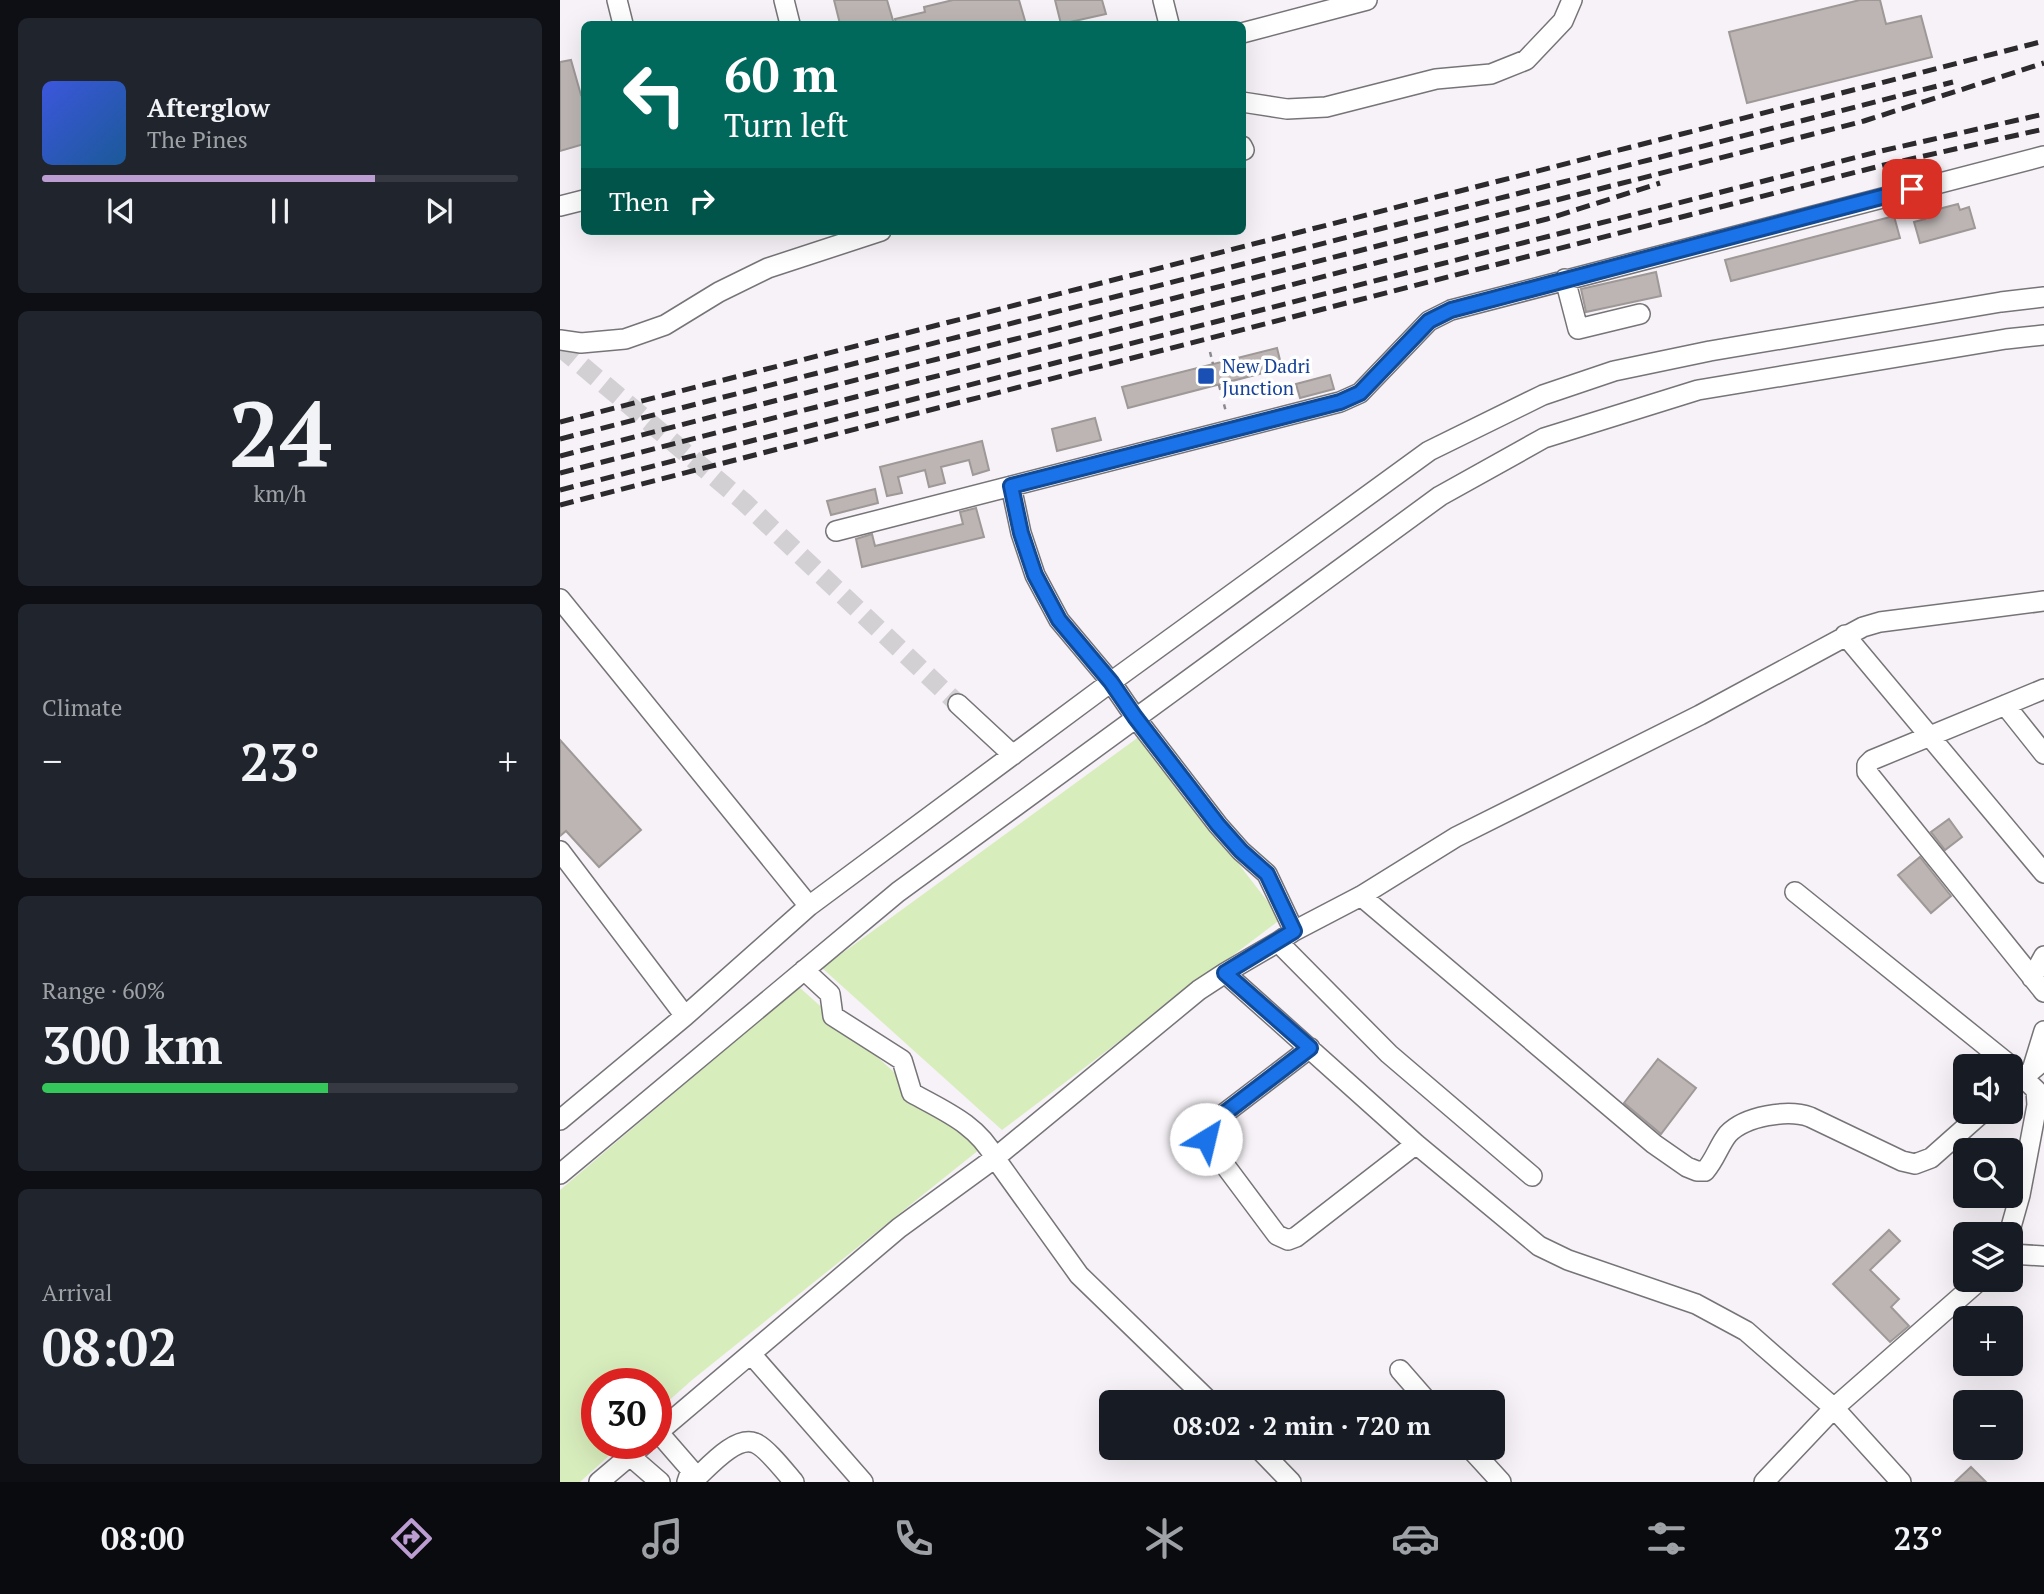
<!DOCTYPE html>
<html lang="en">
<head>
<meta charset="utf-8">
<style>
	:root { --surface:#171b24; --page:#20242c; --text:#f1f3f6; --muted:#9ea1a6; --line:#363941; --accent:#bb9dd2 }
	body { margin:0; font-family:"PT Serif",serif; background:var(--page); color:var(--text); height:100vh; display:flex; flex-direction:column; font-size:26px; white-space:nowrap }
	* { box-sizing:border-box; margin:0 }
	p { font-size:23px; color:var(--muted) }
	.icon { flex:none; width:38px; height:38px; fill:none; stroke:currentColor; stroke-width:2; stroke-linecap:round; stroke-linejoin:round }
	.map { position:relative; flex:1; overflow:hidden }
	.side { display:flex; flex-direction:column; gap:18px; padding:18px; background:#0d0f14; width:560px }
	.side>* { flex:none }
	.top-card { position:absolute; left:21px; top:21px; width:665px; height:214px; border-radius:10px; box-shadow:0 7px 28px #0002; background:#00695c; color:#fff; overflow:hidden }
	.controls { position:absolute; left:1393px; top:1054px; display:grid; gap:14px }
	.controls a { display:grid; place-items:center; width:70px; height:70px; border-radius:10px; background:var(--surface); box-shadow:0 7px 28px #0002; font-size:35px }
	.speed { position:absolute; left:21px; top:1368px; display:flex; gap:14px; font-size:35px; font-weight:700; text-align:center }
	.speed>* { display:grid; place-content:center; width:91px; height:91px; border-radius:50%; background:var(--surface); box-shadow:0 7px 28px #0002; line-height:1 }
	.speed .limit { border:10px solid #d22; background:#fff; color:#111 }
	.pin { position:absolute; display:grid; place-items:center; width:60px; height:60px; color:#fff; margin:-30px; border-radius:14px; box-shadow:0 4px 10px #0006 }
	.me { position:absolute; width:77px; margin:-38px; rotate:36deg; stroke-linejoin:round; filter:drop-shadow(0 0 5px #0008) }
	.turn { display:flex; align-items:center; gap:24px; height:147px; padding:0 28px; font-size:32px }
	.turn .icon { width:91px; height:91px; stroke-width:2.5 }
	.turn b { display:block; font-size:49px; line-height:60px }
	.then { display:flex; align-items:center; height:66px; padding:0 28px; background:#0003; gap:14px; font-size:26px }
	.big { font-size:52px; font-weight:700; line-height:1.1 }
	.side .card { flex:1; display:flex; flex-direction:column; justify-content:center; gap:10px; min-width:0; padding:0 24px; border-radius:10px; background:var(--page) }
	.side .dial { align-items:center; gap:0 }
	.dial b { font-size:91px; line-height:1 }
	.song { display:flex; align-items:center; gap:21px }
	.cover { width:84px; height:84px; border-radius:10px; background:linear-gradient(135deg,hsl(230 70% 55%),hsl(210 70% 35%)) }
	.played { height:7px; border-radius:4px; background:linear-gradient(90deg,var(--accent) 70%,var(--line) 70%) }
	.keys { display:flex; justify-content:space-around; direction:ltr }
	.heat { display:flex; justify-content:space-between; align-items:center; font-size:38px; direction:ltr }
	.charge { height:10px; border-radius:5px; background:linear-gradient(90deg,#34c759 60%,var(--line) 0) }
	.trip { position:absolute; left:539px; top:1390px; width:406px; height:70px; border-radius:10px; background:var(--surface); box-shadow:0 7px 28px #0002; font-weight:700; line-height:70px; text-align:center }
	.dock { display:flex; height:112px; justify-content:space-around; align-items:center; background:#090b0e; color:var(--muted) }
	.dock .icon { width:49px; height:49px }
	.dock .active { color:var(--accent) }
	.dock b { font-size:32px; color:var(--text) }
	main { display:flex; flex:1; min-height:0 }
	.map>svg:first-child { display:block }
</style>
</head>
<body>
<main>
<section class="side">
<div class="card">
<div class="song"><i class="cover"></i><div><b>Afterglow</b><p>The Pines</p></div></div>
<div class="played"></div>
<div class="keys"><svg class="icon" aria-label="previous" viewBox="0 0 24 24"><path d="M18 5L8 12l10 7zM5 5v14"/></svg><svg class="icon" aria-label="pause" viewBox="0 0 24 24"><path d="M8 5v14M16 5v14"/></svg><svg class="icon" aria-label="next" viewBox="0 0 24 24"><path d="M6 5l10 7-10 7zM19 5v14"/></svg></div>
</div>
<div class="card dial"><b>24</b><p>km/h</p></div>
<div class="card"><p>Climate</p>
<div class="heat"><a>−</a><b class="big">23°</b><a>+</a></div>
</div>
<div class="card"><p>Range · 60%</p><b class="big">300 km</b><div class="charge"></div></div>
<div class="card"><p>Arrival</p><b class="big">08:02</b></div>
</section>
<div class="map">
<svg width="1484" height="1482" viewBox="0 0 1484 1482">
	<rect width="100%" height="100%" fill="#f6f2f7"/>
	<path fill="#d8edbc" d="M580,736l141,183 -279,211 -180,-162z
		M239,987l181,162 -288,231 -36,32v-28h-59v60h25l-42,38h-20v-292z"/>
	<path fill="#bcb5b4" stroke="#9e9896" stroke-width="2" d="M274,0h53l7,24h-54z
		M393,0h66l7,24h-130l-1,-5 30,-7 -1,-5z
		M495,0h47l4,14 -45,10z
		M1300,0h20l6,24 35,-8 11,41 -185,46 -18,-71z
		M11,60l10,35 3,-1v50l-24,7v-89z
		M1398,204l2,6 9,-3 6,21 -55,15 -6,-21 11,-3 -2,-6z
		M1334,216l6,22 -169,43 -6,-21z
		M1096,272l5,24 -75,16 -5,-23z
		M717,348l5,20 -154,40 -6,-21z
		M770,375l4,14 -34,9 -4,-14z
		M535,418l6,22 -44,11 -5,-22z
		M422,441l7,29 -16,5 -4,-15 -28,7 4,16 -16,4 -4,-17 -27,7 4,16 -15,3 -7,-29z
		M315,489l3,14 -47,12 -4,-14z
		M416,508l8,29 -122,30 -6,-28 16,-5 3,12 88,-22 -3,-12z
		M0,740l81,90 -42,37 -33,-36 -6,5z
		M1389,819l13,18 -17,13 -14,-18z
		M1360,857l31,39 -20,17 -33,-38z
		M1098,1059l38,29 -35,46 -37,-31z
		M1329,1230l11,11 -30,29 29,29 -8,8 18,19 -19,16 -57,-58z
		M1411,1467l15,15h-31z"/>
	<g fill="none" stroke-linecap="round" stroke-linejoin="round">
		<path stroke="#d3d0d4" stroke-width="19" stroke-dasharray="19 10" stroke-linecap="butt" d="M0,347l184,155 214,202"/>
		<defs>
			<path id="minor" d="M57,0l6,24
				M224,0l6,24
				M603,0l6,24
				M682,33l125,-33
				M682,102l45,7 39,-2 110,-28 55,-5 35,-14 37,-39 9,-21
				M682,146l2,4
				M0,206l24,-6
				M1005,279l13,50 62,-15
				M0,340l21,3 44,-4 40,-14 54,-33 49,-24 113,-37
				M451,486l10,47 14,42 24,45 52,62 24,35 83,108 23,26 26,23 27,57
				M276,531l504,-129 20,-9 69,-72 22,-11 593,-154
				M0,599l249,307
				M1285,635l199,238
				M1484,689l-172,71 -5,5v7l177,220
				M398,704l55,51
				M1445,705l39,49
				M0,851l125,165
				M1235,892l216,174
				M801,896l293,248 33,23 10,4h8c10,-11 14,-26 23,-37 17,-18 60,-25 82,-17l92,44 13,3 16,-6 53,-47
				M718,942l111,112 143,122
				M244,970l26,24 3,22 69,44 10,33c32,18 65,31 83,65l84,117 131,127
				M665,973l191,171 123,102 29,14 128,44 50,27 88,77 67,74
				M1472,978l12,-22
				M750,1048l-102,78c-4,10 -2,14 4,22l65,87 11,5 8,-3 120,-93
				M1472,1070l12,-39
				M1451,1088l33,-28
				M0,1120l125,-104 124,-110 302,-224 318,-231 114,-56 71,-24 96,-20 291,-49 43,-5
				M0,1174l338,-282 542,-396 104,-58 154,-48 308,-51 38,-4
				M1449,1234l11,-39 17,-90 -1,-15 -25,-24
				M1451,1254l33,2
				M191,1354l112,128
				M840,1370l28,32
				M98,1432l33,38 -4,12
				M96,1434l243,-206 96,-70 204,-168 26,-17 53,-31 16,-11 67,-35 95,-59 244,-122 163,-88 17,-5 164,-21
				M697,1447l34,35
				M909,1447l32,35
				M70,1456l30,26
				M39,1482l45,-38
				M132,1482c15,-13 43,-47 63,-39 11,4 31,30 39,39
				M1204,1482l70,-74 147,-129"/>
		</defs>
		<use href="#minor" stroke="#777478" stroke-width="22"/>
		<path stroke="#8b898c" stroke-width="2.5" stroke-dasharray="5 5" stroke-linecap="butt" d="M650,352l3,12
			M659,385l7,27"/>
		<use href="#minor" stroke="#fff" stroke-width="19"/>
		<path stroke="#2c2a2c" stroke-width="5" stroke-dasharray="14 7" stroke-linecap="butt" d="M0,422l1484,-381
			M0,439l1393,-357
			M0,456l1304,-335 180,-58
			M0,473l987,-254 113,-36
			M0,490l1321,-339 163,-37
			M0,505l1324,-340 160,-36"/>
	</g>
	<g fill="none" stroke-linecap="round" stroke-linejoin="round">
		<defs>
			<path id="route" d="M646,1139l2,-13 102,-78 -85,-75 69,-42 -27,-57 -26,-23 -23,-26 -83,-108 -24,-35 -52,-62 -24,-45 -14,-42 -10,-47 329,-84 20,-9 69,-72 22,-11 461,-121"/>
		</defs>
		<use href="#route" stroke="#114b97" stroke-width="18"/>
		<use href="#route" stroke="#1a73e8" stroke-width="12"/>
	</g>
	<rect fill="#1a4fb4" stroke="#fff" stroke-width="2.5" x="637" y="367" width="18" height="18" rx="3.5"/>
	<g text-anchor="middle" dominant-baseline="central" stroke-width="7" stroke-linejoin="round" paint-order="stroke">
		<g font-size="19" fill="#164399" stroke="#fff" text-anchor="start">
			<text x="662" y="365">New Dadri<tspan x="662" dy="22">Junction</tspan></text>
		</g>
	</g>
</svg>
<div class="controls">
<a><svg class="icon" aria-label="sound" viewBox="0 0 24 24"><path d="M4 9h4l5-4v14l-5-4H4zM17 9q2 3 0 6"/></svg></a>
<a><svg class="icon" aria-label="search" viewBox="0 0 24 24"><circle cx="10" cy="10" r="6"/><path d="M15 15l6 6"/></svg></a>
<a><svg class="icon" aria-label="layers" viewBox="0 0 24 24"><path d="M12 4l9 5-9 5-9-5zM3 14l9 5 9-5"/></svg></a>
<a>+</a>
<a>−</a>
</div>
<div class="speed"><div class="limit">30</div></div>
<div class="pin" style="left:1352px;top:189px;background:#d93025"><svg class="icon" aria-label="arrive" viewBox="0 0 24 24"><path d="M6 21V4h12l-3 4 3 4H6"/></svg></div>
<svg class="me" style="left:646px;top:1139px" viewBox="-20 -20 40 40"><circle r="19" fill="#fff"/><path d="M0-13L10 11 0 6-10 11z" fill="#1a73e8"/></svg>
<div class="trip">08:02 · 2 min · 720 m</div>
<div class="top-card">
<div class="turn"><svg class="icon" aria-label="left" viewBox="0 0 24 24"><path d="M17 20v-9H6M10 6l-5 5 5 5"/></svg><div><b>60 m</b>Turn left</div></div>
<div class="then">Then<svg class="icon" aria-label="right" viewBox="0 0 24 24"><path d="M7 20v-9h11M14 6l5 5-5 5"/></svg></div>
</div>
</div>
</main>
<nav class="dock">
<b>08:00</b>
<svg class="icon active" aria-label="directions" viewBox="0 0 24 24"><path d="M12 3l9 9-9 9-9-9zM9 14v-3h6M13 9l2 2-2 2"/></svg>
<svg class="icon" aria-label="music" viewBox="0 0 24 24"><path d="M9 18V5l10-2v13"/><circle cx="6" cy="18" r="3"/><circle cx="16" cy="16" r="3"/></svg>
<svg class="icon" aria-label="phone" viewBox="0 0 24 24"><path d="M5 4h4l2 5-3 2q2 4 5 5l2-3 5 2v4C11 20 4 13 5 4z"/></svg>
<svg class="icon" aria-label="climate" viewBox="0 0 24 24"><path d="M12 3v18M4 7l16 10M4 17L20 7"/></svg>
<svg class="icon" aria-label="car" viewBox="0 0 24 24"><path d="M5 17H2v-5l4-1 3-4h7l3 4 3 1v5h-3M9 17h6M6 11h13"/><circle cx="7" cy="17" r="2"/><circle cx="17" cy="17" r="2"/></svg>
<svg class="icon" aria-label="filters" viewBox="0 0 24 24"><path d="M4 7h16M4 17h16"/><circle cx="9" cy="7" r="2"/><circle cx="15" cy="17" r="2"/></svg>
<b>23°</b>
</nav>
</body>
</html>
